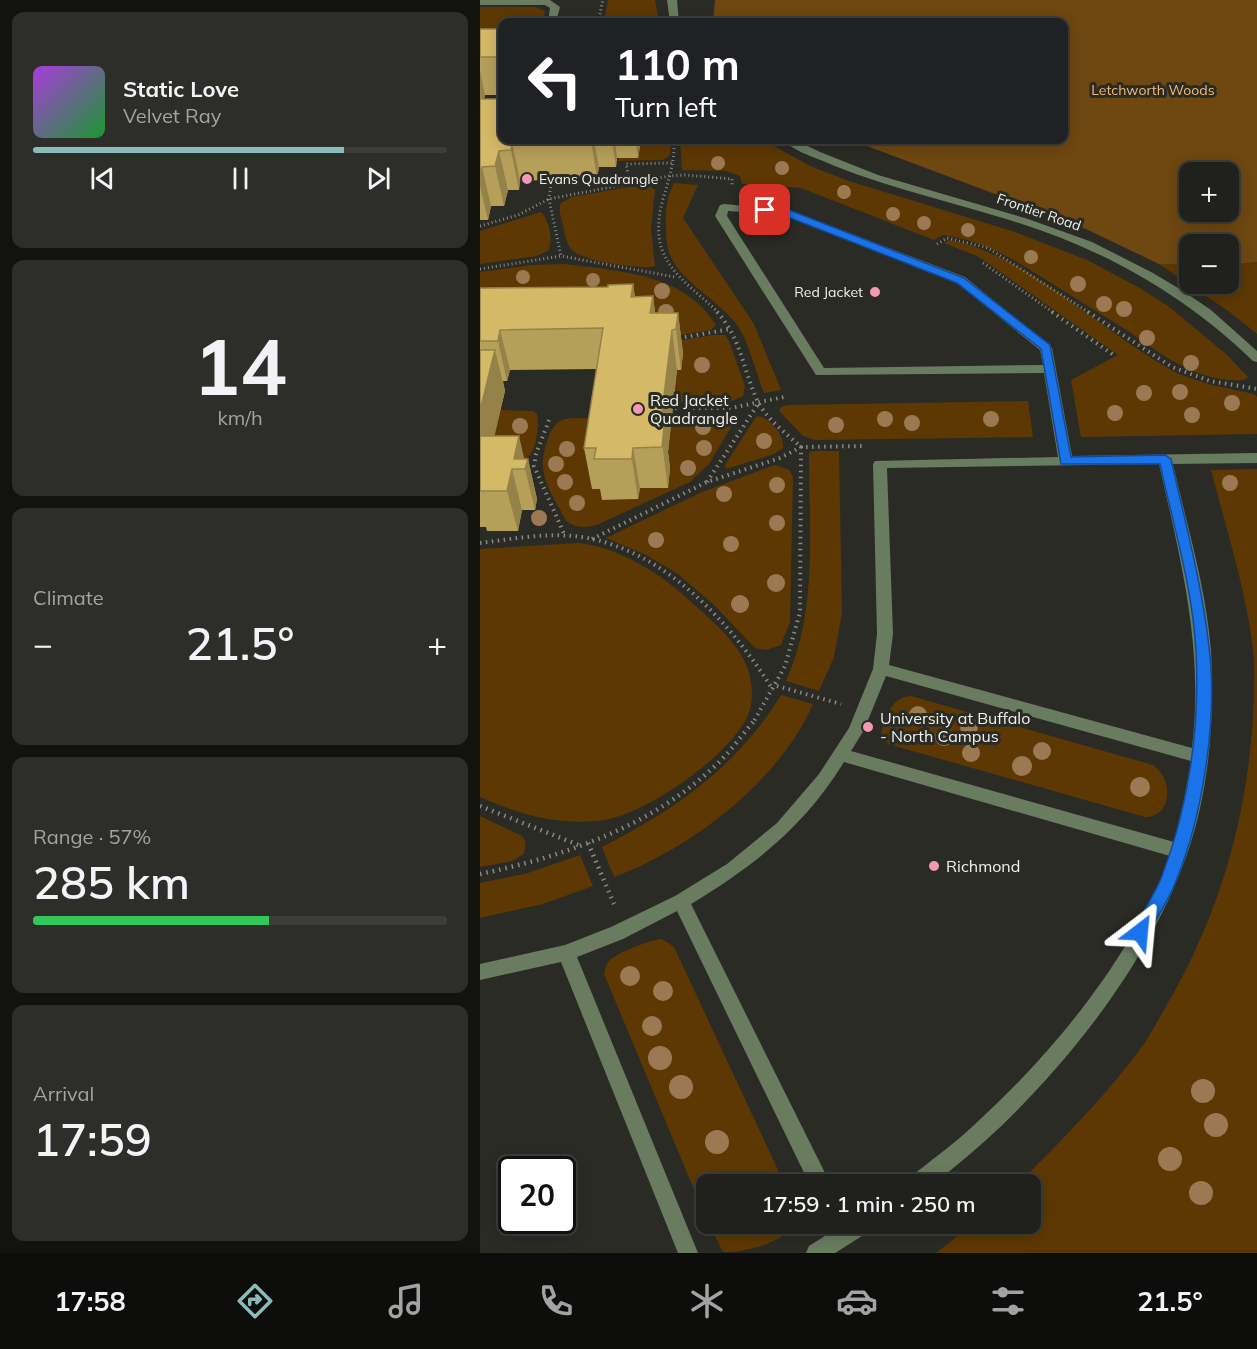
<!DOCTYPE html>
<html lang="en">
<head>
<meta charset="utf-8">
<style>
	:root { --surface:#20201c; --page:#2d2d29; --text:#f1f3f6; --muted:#a2a3a3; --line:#3d3e3b; --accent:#8bbbb9 }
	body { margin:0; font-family:Mulish,sans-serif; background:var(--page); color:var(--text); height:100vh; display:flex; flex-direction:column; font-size:22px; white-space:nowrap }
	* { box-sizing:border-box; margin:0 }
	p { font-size:20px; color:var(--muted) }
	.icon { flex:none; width:33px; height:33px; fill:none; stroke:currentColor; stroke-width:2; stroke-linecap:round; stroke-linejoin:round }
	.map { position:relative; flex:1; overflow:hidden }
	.details { display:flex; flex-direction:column; gap:12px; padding:12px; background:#12120f; width:480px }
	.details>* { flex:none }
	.hud { position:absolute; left:18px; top:18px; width:570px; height:126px; border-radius:12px; box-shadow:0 3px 15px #0003,0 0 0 2px var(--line); background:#202124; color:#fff; overflow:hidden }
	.buttons { position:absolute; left:699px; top:162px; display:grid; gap:12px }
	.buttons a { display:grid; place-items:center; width:60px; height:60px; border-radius:12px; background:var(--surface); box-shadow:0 3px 15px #0003,0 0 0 2px var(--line); font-size:30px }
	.speed { position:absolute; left:18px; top:1156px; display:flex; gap:12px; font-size:30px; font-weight:700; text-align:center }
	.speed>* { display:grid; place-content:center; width:78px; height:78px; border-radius:50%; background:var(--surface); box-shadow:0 3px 15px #0003,0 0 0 2px var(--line); line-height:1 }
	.speed .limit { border:3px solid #111; border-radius:9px; background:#fff; color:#111 }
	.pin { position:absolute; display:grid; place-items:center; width:51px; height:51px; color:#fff; margin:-26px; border-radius:12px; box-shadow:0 3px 9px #0006 }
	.me { position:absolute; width:66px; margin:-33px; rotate:29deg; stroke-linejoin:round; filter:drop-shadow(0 0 4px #0008) }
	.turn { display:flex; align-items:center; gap:21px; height:126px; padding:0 18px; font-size:27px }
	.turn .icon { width:78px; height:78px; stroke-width:2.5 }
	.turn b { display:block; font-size:42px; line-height:51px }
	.big { font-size:45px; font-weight:600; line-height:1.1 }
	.details .card { flex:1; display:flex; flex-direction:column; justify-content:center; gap:9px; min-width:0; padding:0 21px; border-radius:12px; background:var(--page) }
	.details .dial { align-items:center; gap:0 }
	.dial b { font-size:78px; line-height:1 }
	.song { display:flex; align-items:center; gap:18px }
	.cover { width:72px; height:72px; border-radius:9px; background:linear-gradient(135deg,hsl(280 70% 55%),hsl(130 70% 35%)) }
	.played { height:6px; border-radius:3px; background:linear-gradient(90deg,var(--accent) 75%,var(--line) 75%) }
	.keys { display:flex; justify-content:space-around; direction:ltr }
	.heat { display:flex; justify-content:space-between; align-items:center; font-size:33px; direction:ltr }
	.charge { height:9px; border-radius:4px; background:linear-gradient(90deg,#34c759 57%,var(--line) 0) }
	.trip { position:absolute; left:216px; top:1174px; width:345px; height:60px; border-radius:12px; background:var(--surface); box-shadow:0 3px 15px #0003,0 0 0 2px var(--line); font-weight:600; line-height:60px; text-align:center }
	.tabs { display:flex; height:96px; justify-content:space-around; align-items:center; background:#0d0d0b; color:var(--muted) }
	.tabs .icon { width:42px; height:42px }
	.tabs .selected { color:var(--accent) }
	.tabs b { font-size:27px; color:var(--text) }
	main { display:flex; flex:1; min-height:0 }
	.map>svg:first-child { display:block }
</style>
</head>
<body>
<main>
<section class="details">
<div class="card">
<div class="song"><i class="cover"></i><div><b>Static Love</b><p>Velvet Ray</p></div></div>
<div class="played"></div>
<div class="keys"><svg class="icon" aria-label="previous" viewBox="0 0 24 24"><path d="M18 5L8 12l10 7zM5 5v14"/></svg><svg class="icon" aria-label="pause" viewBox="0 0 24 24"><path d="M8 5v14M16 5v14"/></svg><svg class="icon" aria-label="next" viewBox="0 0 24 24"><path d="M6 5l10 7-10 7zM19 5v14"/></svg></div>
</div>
<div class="card dial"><b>14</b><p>km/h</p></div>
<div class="card"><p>Climate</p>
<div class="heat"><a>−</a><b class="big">21.5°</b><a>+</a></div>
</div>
<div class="card"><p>Range · 57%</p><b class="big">285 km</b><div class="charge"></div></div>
<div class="card"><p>Arrival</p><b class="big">17:59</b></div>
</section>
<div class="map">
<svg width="777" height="1253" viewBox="0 0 777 1253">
	<rect width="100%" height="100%" fill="#2b2b26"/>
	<path fill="#5d3803" d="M128,0h47l4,22h-55z
		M0,7h56l9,4 -2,11h-41v10h-22z
		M155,140h35c1,9 3,17 -8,20l-45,1z
		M200,140h83l47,26 39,15 166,51 72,28 51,27 30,19 58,48 22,23 -4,3c-48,3 -82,-26 -119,-51 -22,-14 -44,-27 -66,-41 -38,-24 -71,-47 -116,-53l-9,5 -133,-52 -59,-4 -2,-8 -14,-5 -44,-1z
		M194,183l24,2 -15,33 71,106 27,66 -17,3c-8,-20 -15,-51 -27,-68 -17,-23 -54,-43 -65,-66 -5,-9 -6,-21 -6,-31 -1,-16 1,-32 8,-45z
		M160,185h9l6,5 -4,39 4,37c-13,4 -71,-5 -82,-15 -7,-6 -8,-17 -10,-26 -2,-8 -5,-15 -2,-22l11,-6z
		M61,212c8,7 13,30 7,39l-12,5 -56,8v-33z
		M469,240c80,14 158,98 232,135l31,10 42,9 3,3v37l-176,3 -10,-57 47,-25 -139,-98 -35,-14z
		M777,262v72l-26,-21 -72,-49 30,1 1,19h38l1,-19z
		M84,264c55,7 120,9 152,61l-5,5 -53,9 -178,-14v-53l52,-7z
		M234,335h11l4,6 16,45 -2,10 -11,5 -59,1 4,-32h4l-24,-26z
		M548,401l5,36 -218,3 -12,-4 -24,-25 2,-4 6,-2z
		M20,410l33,1 4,3c3,14 -1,43 -16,49 -10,4 -24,4 -34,6z
		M192,415h59l5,4 -27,45 -19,18 -91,42c-12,4 -22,5 -33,-3 -15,-30 -32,-47 -18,-82 3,-9 7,-17 17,-20 12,-2 26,0 38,0l-1,81 36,-1 2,-11h28l-2,-20z
		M279,416c11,2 26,20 24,32l-9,6 -48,15 -1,-4 31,-48z
		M332,451h27l3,162 -8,44 -15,34 -33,-10c32,-71 23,-152 23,-228z
		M295,465l14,5 4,7 -3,145 -9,23 -15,5 -11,-2 -42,-44 -35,-30 -32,-19 -40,-17 96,-46z
		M777,469v784h-321l37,-29h57v-39h-13c45,-45 90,-90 127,-141 9,-14 17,-29 25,-43 60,-103 88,-222 85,-342 -6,-64 -27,-127 -43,-189z
		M98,543c40,4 82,30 111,57 24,22 57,47 62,82 2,13 1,28 -6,39 -22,39 -102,96 -147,100 -42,4 -80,-7 -118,-24v-248z
		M301,695l32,9c-33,77 -123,145 -199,173l-12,-30c73,-37 136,-81 179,-152z
		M431,696l242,69c21,14 19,52 -8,52l-257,-73 -7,-10c4,-17 10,-37 30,-38z
		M0,816l42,20 4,6 -2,12 -12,7 -32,6z
		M100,855l13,31 -50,18 -63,14v-35l48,-10z
		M182,939l12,8 111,238h-79v33l-102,-244c1,-5 2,-9 5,-13 9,-9 41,-21 53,-22z
		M229,1224h86c-12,19 -51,29 -72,28z"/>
	<path fill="#6e4711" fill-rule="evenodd" d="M235,0h542v262l-28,3 -1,-21h-38l-1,21 -30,-1 -119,-57 -45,-13 -144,-54h213v-118h-351zM710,172h38v40h-38z"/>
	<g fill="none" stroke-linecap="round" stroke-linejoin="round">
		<path stroke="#898a85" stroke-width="3" stroke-dasharray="1 3" stroke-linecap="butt" d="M118,22l5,-22
			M194,140c1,21 -5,39 -11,59 -17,61 17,77 56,114
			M117,180l13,7
			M71,183l-2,16 12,57
			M150,183l-4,-19 47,-1
			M0,226l38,-11 31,-16 120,-23 17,-1 46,4v6
			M457,244l10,-6 41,10 102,65
			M503,263l71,50
			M0,269l81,-13 114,21"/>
		<path stroke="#898a85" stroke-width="4" stroke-dasharray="1.5 4.5" stroke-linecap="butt" d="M237,312c24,26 26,57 40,88 9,19 29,33 44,47l-1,165 -15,54 -31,55
			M572,312l63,44
			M608,312l84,55 38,14 47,8
			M199,338l52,-9
			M195,408h56l53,-11
			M69,420l-13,34 -2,12 31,70
			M227,482l51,-78
			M112,539l115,-57 73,-24 21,-11 64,-1
			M0,543c33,-4 68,-11 101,-6 83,12 150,86 192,153
			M297,686l64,18"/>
		<path stroke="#898a85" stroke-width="4.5" stroke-dasharray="1.5 5" stroke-linecap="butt" d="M0,806l101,40
			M108,843l26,61
			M0,874c90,-19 181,-51 246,-119 10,-11 19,-24 29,-35"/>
		<path fill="#697c60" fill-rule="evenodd" d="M0,0h70l10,7 -4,15h-8l2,-14 -5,-3h-65z
			M187,0h10l2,22h-9z
			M303,140h12l25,12 58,23 150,44 64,23 61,31 30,18 28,19 46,41v11l-4,-1c-67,-65 -146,-110 -234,-138 -66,-21 -133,-35 -196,-62 -13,-5 -30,-11 -40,-21z
			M244,204l65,6 176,67 87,71 20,108 185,-3v10l-84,1c14,62 33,123 38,187 4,68 -2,142 -25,206 -32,90 -93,174 -158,242 -24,26 -50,49 -77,71 -6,4 -12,11 -18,14 -7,3 -19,1 -27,1l3,-7c21,-17 44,-33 64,-52 81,-74 157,-166 197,-270l-326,-94c-40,65 -89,103 -153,142l140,281h-21l-133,-274 -54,28 -46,18 121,296h-20l-117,-291 -81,18v-16l85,-19 46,-18 64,-31 52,-32 50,-41 42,-49 30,-46 24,-59 4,-35 -4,-170 2,-3 183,-4 -14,-84 -228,2 -101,-159 5,-11zM248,211l55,4 174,68 83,67 3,15 -219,3 -97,-152zM679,464c22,97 45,184 33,284l-303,-83 4,-31 -6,-166zM406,676l305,85 -7,38 -10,43 -323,-91 13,-21z
			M364,1224h29l-3,7 -35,22h-29l3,-7z"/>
	</g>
	<g fill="#9b7a53">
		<circle cx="238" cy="163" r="7"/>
		<circle cx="302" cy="168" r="7"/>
		<circle cx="364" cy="192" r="7"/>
		<circle cx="413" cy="214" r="7"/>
		<circle cx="444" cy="223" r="7"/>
		<circle cx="488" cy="230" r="7"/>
		<circle cx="551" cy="257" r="7"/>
		<circle cx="43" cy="277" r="7"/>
		<circle cx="113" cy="280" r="7"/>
		<circle cx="598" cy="284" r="8"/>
		<circle cx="182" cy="291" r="8"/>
		<circle cx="624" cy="304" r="8"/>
		<circle cx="644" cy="309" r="8"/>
		<circle cx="186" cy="312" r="8"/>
		<circle cx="667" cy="338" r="8"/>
		<circle cx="711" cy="363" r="8"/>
		<circle cx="222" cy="365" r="8"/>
		<circle cx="700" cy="392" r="8"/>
		<circle cx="664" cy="393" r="8"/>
		<circle cx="752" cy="403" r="8"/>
		<circle cx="635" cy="413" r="8"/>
		<circle cx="712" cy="415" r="8"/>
		<circle cx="405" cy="419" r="8"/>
		<circle cx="511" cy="419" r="8"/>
		<circle cx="432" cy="423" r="8"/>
		<circle cx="356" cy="425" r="8"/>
		<circle cx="40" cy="426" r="8"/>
		<circle cx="223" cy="427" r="8"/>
		<circle cx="284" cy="441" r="8"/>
		<circle cx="224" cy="448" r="8"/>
		<circle cx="87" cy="449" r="8"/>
		<circle cx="76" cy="464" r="8"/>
		<circle cx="208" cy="468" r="8"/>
		<circle cx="85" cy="482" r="8"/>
		<circle cx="750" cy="483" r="8"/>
		<circle cx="297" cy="485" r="8"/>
		<circle cx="244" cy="494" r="8"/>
		<circle cx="97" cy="503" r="8"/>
		<circle cx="59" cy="518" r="8"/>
		<circle cx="297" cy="523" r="8"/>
		<circle cx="176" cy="540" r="8"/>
		<circle cx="251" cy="544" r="8"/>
		<circle cx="296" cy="583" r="9"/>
		<circle cx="260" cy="604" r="9"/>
		<circle cx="438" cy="715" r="9"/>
		<circle cx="489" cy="727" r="9"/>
		<circle cx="464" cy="737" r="9"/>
		<circle cx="562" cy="751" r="9"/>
		<circle cx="491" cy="753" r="9"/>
		<circle cx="542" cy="766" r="10"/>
		<circle cx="660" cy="787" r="10"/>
		<circle cx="150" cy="976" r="10"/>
		<circle cx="183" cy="991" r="10"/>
		<circle cx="172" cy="1026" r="10"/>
		<circle cx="180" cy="1058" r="12"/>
		<circle cx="201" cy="1087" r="12"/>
		<circle cx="723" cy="1091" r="12"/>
		<circle cx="736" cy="1125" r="12"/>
		<circle cx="237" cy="1142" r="12"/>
		<circle cx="690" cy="1159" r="12"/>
		<circle cx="721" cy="1193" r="12"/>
	</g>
	<path fill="#b69f59" d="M0,29h22v66h-17l-1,4 18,41h137l1,6 -2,12h-21l-1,9h-17l-2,11 -77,3 -1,9h-11l-4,16h-13l-3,14h-8z
		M153,284l2,13 18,-1 2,17h23l5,40 -2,17h-4l-9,82 2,16 -2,20h-28l-2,11 -36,1 -2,-11h-8l-8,-41 13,-79 -87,1 -3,11h-4l2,10 -11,45 30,23h4l9,40 -2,11h-13l-4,21h-31l-1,-4h-6v-239l128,-1z"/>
	<path fill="#948248" d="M0,70l5,25 -5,18z
		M111,140h3l5,27 -2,11z
		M132,140h3l2,18 -1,9z
		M156,140h3l1,6 -2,12z
		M32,142l8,39 -1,9 -8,-40z
		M19,151l9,39 -4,16 -9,-40z
		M2,167l9,39 -3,14 -8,-34v-11z
		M153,284l6,41 -8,-28z
		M173,296l5,40 -8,-23z
		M198,313l5,40 -2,17 -5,-41z
		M20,330l10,40 -3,11 -9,-40z
		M192,330l5,40 -9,82 2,16 -2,20 -8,-60z
		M15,350l10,41 -20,86 -5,-19v-47z
		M39,436l7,30 2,-7 9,40 -2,11 -10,-41 -11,-10z
		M153,448l7,40 -2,11 -6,-40z
		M32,469l10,41 -4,21 -11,-40z"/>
	<path fill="#d4b967" stroke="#948248" stroke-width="1.5" d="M0,29h22v28h-22z
		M0,99h22v41h80l-70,2 -1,8 -12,1 -4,15 -13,1 -2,8z
		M153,284l-2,13 22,-1 -3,17h28l-2,16 -4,1 -12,98 4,-1 -2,20 -29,1 -1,11h-38l2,-11h-12l19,-120 -103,2 -2,11h-18v-53l128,-1v-2z
		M0,350h15l-15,61z
		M0,436h39l-5,23h14l-3,10h-13l-5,22h-27z"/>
	<path fill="#1a73e8" stroke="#114b97" stroke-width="1.5" d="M285,207l24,3 175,68 86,67 21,112 94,-2 6,4c14,63 31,125 38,188 9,71 -6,168 -33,234 -7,19 -20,38 -30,56l-6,2 -6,-2 -2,-5c9,-19 23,-37 30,-56 27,-71 38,-149 34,-224 -3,-64 -23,-127 -36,-188h-99l-20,-115 -84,-66 -174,-68 -22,-2 -1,-3z"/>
	<g fill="#f19ab2" stroke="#2b2b26" stroke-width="2">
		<circle cx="47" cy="179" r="6"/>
		<circle cx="395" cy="292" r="6"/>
		<circle cx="158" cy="409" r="6"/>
		<circle cx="388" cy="727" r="6"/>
		<circle cx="454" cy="866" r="6"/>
	</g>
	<g text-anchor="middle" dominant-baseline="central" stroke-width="6" stroke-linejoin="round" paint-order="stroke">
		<g font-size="14" fill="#f6ba77" stroke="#2b2b26">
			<text x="673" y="90">Letchworth Woods</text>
		</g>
		<g font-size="14" fill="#f0f1ed" stroke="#2b2b26" text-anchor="start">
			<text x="59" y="179">Evans Quadrangle</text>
			<text x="383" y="292" text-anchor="end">Red Jacket</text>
		</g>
		<g font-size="14" fill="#f0f1ed" stroke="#2b2b26">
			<text transform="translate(559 212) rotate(19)">Frontier Road</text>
		</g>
		<g font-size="16" fill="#f0f1ed" stroke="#2b2b26" text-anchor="start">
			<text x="170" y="400">Red Jacket<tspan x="170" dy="18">Quadrangle</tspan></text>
			<text x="400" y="718">University at Buffalo<tspan x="400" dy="18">- North Campus</tspan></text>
			<text x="466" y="866">Richmond</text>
		</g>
	</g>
</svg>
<div class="buttons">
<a>+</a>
<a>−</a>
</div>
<div class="speed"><div class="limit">20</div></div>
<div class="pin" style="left:285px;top:210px;background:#d93025"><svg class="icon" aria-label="arrive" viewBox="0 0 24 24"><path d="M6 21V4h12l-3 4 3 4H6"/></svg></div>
<svg class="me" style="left:660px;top:932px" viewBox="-20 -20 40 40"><path d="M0-17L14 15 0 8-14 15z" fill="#1a73e8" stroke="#fff" stroke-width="4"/></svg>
<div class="trip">17:59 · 1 min · 250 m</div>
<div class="hud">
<div class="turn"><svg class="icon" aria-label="left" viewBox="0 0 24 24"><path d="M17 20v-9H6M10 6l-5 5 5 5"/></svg><div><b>110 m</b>Turn left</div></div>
</div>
</div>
</main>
<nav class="tabs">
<b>17:58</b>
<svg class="icon selected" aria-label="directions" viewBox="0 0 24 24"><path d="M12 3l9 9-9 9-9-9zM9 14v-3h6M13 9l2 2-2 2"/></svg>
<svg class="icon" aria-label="music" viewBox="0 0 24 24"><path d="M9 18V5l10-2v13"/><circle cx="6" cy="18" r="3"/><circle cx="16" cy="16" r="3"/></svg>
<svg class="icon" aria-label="phone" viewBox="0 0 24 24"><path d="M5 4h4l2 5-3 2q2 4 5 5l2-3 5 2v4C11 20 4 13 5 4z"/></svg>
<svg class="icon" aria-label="climate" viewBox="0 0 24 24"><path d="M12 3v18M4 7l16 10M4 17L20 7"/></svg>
<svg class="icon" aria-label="car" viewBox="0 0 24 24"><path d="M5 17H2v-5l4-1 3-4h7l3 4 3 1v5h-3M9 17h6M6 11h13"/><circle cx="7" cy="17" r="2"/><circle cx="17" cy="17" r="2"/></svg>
<svg class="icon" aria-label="filters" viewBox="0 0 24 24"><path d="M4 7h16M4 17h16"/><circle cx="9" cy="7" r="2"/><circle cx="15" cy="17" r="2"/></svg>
<b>21.5°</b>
</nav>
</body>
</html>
